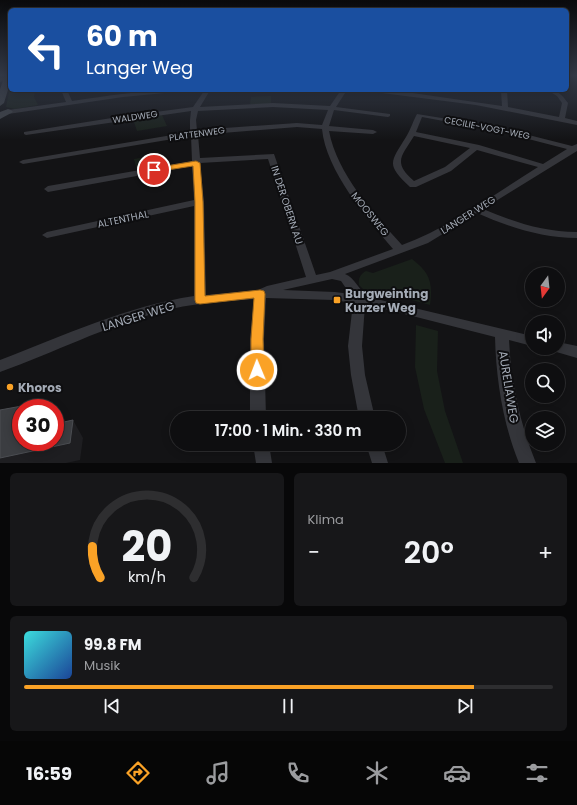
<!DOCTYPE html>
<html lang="de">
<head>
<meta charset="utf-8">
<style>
	:root { --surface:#0e0e10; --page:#171719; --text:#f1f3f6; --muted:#9b9c9f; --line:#2e2e30; --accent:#faa226 }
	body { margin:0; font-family:Poppins,sans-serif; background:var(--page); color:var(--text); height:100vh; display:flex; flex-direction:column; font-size:15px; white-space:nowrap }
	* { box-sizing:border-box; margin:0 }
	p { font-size:13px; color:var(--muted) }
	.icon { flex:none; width:22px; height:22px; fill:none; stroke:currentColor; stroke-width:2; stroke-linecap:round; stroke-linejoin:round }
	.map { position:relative; height:463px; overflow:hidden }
	.sheet { display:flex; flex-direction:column; gap:10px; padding:10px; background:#080809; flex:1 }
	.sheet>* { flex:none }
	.top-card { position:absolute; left:8px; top:8px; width:561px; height:84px; border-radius:6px; box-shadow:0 2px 10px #0003,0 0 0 1px var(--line); background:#1a4fa0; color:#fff; overflow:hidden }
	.needle { width:26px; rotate:195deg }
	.fabs { position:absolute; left:525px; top:267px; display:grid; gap:8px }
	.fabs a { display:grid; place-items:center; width:40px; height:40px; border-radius:50%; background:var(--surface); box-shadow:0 2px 10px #0003,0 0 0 1px var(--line); font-size:20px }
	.speed { position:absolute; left:12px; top:399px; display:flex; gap:8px; font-size:20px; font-weight:700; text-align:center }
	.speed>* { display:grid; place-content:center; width:52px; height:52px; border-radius:50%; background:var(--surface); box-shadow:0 2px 10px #0003,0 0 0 1px var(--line); line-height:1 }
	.speed .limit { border:6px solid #d22; background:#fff; color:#111 }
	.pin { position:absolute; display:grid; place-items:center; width:34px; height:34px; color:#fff; margin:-17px; border:2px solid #fff; border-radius:50%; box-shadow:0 1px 4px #0007 }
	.me { position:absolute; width:44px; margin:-22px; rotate:359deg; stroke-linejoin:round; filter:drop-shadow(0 0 3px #0008) }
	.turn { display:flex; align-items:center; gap:14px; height:84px; padding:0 12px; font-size:18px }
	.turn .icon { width:52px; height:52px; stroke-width:2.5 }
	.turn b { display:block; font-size:28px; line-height:34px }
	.big { font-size:30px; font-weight:600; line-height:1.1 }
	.sheet .tile { flex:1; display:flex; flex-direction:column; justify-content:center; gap:6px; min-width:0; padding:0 14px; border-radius:6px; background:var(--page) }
	.sheet .dial { align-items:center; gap:0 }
	.dial svg { height:104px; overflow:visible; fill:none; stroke:var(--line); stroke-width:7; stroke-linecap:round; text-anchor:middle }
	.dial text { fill:var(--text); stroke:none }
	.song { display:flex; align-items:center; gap:12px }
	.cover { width:48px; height:48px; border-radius:6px; background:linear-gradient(135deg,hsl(180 70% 55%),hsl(220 70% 35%)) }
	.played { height:4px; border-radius:2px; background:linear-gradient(90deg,var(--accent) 85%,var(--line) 85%) }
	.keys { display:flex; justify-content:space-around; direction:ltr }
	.heat { display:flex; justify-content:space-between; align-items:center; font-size:22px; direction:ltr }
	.sheet .tiles { flex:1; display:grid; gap:10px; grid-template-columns:1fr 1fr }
	.tile:last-child { grid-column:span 2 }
	.trip { position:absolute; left:170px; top:411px; width:236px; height:40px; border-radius:20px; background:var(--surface); box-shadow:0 2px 10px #0003,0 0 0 1px var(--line); font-weight:600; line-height:40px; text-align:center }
	.dock { display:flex; height:64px; justify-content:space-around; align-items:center; background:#060606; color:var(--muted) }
	.dock .icon { width:28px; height:28px }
	.dock .selected { color:var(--accent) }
	.dock b { font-size:18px; color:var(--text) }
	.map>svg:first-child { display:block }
</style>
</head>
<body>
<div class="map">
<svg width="577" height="463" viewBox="0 0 577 463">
	<rect width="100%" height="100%" fill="#131315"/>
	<path fill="#19201a" d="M10,88v2h25l-1,7 4,8 -23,4 -9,-2z
		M271,96v8h-21l1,-7z
		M162,115l5,11 -30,5 -4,-12z
		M159,155l5,11 -27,5 -3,-12z
		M412,259c18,14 21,23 18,46l-51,-14 -2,4 -14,-6 -4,-4c-1,-6 1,-11 7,-14l7,2z
		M416,325l22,6 -1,40 8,40 18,52h-18l-21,-54 -9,-42z"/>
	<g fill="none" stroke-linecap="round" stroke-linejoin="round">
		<path fill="#34353a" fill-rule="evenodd" d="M0,78l7,-1 3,2 -10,3z
			M61,90h6l5,11c35,-5 70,-11 106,-11l-3,2 -52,5 -115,17 -3,-2 3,-2 58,-8z
			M206,90l3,2 -9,15 73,-4 57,3 11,-16h6l-11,17 54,7v2l-2,1 -54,-7 -5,16 44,4 4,2 -4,2 -44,-3c8,43 45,83 73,114 47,-17 93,-51 136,-78l-61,-17 -26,21 -35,16h-6c-24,-23 -20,-24 -4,-50 5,-8 7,-16 11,-23l80,13 75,19 5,-2v7l-94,58c31,13 60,23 94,23v6c-36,0 -68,-11 -100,-25l-49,30 -83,31c10,4 14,16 23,23l164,39v10l-23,-6c2,43 11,84 27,123h-17c-16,-39 -23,-84 -24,-126l-122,-31 -8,-1 -3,41 3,29 10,43h-16l-8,-43 -3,-29 5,-43 -19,-3 -68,-2 -2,41 2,79h-16v-79l4,-40c-32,3 -64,4 -94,13 -55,14 -106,41 -160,60v-12c63,-24 127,-54 194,-64v-90l-147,32 -5,-3 5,-3 147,-32 -2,-34 -144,26 -4,-3 4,-3 144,-25 -1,-25 -168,28 -4,-2 4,-2 167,-28v-12l1,-9 -165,24 -2,-1v-2l94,-15 75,-10 11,-16zM273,107l55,3 -6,15 -25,-2 -100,7 -1,-10 2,-9zM422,117l75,14 70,18 -24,15 -64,-19 -63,-13zM297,127l25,2c4,42 45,89 71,120l-63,23 -14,3 -42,-121 -74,4 -2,-23zM414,136l56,12 -25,19 -31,14c-22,-19 -12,-25 0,-45zM268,159l38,118 -39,9 -9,4 -52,5 -2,-93 -4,-39zM332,279l9,2 9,13 -15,-2 -52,-2z
			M371,90l28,1 103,15 -1,-16h6l1,17 51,10 3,-14 -5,-7 -10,-6c11,0 15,5 21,13l-3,15 12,3v4l-101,-20 -102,-13z
			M558,342l19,4v12l-24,-7 -1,-3h6z
			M253,444h16l3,19h-16z
			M366,444h16l6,19h-16z"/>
		<path fill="#42454a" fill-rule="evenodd" d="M5,75h5v8l-6,20 -4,3v-17z
			M8,109l3,1 2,2 -13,7v-7z"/>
	</g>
	<path fill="#1e1e21" d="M21,409v24l-5,-6z
		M73,420l10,18 -3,22 -14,3h-66v-5z"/>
	<path fill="#3b3d41" stroke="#4c4e53" d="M22,406l-6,21 5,-1v16h34v-18l18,-4 -3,23 -70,15v-48z"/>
	<linearGradient id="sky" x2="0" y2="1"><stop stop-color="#0a0a0c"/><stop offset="0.54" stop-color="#333946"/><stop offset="1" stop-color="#333946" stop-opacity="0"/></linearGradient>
	<rect width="577" height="140" fill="url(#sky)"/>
	<path fill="#faa226" stroke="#a26919" d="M196,161l4,2 3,39 2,94 55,-6 4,1 1,3 -2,45 1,31 -2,4 -5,2 -4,-2 -2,-4v-31l3,-41 -54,6 -4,-1 -1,-3v-98l-2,-36 -39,6 -4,-2 4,-2z"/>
	<g fill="#faa226" stroke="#0e0e10" stroke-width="1.5">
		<rect x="333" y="296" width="8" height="8" rx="2"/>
		<circle cx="10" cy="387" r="4"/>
	</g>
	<g text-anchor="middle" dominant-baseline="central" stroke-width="4" stroke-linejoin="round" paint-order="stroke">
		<g font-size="9" fill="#a4abb6" stroke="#0e0e10">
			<text transform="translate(135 117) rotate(-8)">WALDWEG</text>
			<text transform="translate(487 128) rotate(11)">CECILIE-VOGT-WEG</text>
			<text transform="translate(197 134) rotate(-8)">PLATTENWEG</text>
		</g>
		<g font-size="10" fill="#a4abb6" stroke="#0e0e10">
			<text transform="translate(287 205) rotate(72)">IN DER OBERN AU</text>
			<text transform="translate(370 214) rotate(51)">MOOSWEG</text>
			<text transform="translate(468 215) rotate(-32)">LANGER WEG</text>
			<text transform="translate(123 219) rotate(-12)">ALTENTHAL</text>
		</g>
		<g font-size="12" font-weight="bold" fill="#a4abb6" stroke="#0e0e10" text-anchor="start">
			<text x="345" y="293">Burgweinting<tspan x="345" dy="14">Kurzer Weg</tspan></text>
			<text x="18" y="387">Khoros</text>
		</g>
		<g font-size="12" fill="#a4abb6" stroke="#0e0e10">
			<text transform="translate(138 316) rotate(-17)">LANGER WEG</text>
			<text transform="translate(509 387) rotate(81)">AURELIAWEG</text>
		</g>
	</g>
</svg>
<div class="fabs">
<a><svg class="needle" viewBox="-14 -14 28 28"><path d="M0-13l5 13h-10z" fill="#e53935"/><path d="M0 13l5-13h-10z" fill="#9b9c9f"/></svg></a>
<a><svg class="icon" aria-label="sound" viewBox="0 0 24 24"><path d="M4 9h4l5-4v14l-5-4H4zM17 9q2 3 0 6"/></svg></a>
<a><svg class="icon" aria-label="search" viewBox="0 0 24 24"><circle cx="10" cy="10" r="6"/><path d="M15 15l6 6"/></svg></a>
<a><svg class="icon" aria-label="layers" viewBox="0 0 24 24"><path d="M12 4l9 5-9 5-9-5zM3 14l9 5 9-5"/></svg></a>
</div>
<div class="speed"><div class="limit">30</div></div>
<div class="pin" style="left:154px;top:170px;background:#d93025"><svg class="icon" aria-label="arrive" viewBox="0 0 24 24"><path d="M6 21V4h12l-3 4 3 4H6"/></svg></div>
<svg class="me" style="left:257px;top:370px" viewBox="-20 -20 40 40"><circle r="17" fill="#faa226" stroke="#fff" stroke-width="3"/><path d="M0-11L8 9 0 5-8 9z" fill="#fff"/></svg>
<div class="trip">17:00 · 1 Min. · 330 m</div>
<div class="top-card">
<div class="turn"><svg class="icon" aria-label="left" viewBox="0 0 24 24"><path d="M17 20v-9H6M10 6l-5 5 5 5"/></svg><div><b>60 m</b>Langer Weg</div></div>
</div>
</div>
<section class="sheet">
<div class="tiles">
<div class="tile dial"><svg viewBox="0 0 100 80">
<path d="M14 69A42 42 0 1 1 86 69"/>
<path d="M14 69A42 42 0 0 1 8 45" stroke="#faa226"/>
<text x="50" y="56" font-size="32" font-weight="700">20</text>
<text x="50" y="72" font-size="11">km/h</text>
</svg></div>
<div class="tile"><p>Klima</p>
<div class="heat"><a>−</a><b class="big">20°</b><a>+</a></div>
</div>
<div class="tile">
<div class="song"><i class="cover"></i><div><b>99.8 FM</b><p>Musik</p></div></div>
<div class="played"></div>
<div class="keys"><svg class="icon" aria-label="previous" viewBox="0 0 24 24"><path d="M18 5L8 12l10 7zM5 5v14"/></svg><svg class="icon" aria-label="pause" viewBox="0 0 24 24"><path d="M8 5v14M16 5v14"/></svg><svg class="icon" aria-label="next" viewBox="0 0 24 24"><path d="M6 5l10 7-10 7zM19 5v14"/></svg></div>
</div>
</div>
</section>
<nav class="dock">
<b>16:59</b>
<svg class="icon selected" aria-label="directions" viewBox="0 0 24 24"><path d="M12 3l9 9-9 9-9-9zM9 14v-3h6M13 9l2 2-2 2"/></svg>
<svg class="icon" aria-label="music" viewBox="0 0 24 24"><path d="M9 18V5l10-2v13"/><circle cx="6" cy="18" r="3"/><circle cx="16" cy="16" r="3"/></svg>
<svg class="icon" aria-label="phone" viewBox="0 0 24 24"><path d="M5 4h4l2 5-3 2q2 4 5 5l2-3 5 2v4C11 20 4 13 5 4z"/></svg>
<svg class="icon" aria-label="climate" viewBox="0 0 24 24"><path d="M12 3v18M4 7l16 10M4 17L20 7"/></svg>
<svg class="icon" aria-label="car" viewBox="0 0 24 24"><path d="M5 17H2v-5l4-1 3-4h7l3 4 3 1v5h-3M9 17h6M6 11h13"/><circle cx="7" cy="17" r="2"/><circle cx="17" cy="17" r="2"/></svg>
<svg class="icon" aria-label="filters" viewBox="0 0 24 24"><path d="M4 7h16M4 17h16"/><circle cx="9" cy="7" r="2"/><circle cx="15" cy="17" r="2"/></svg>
</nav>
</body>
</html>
